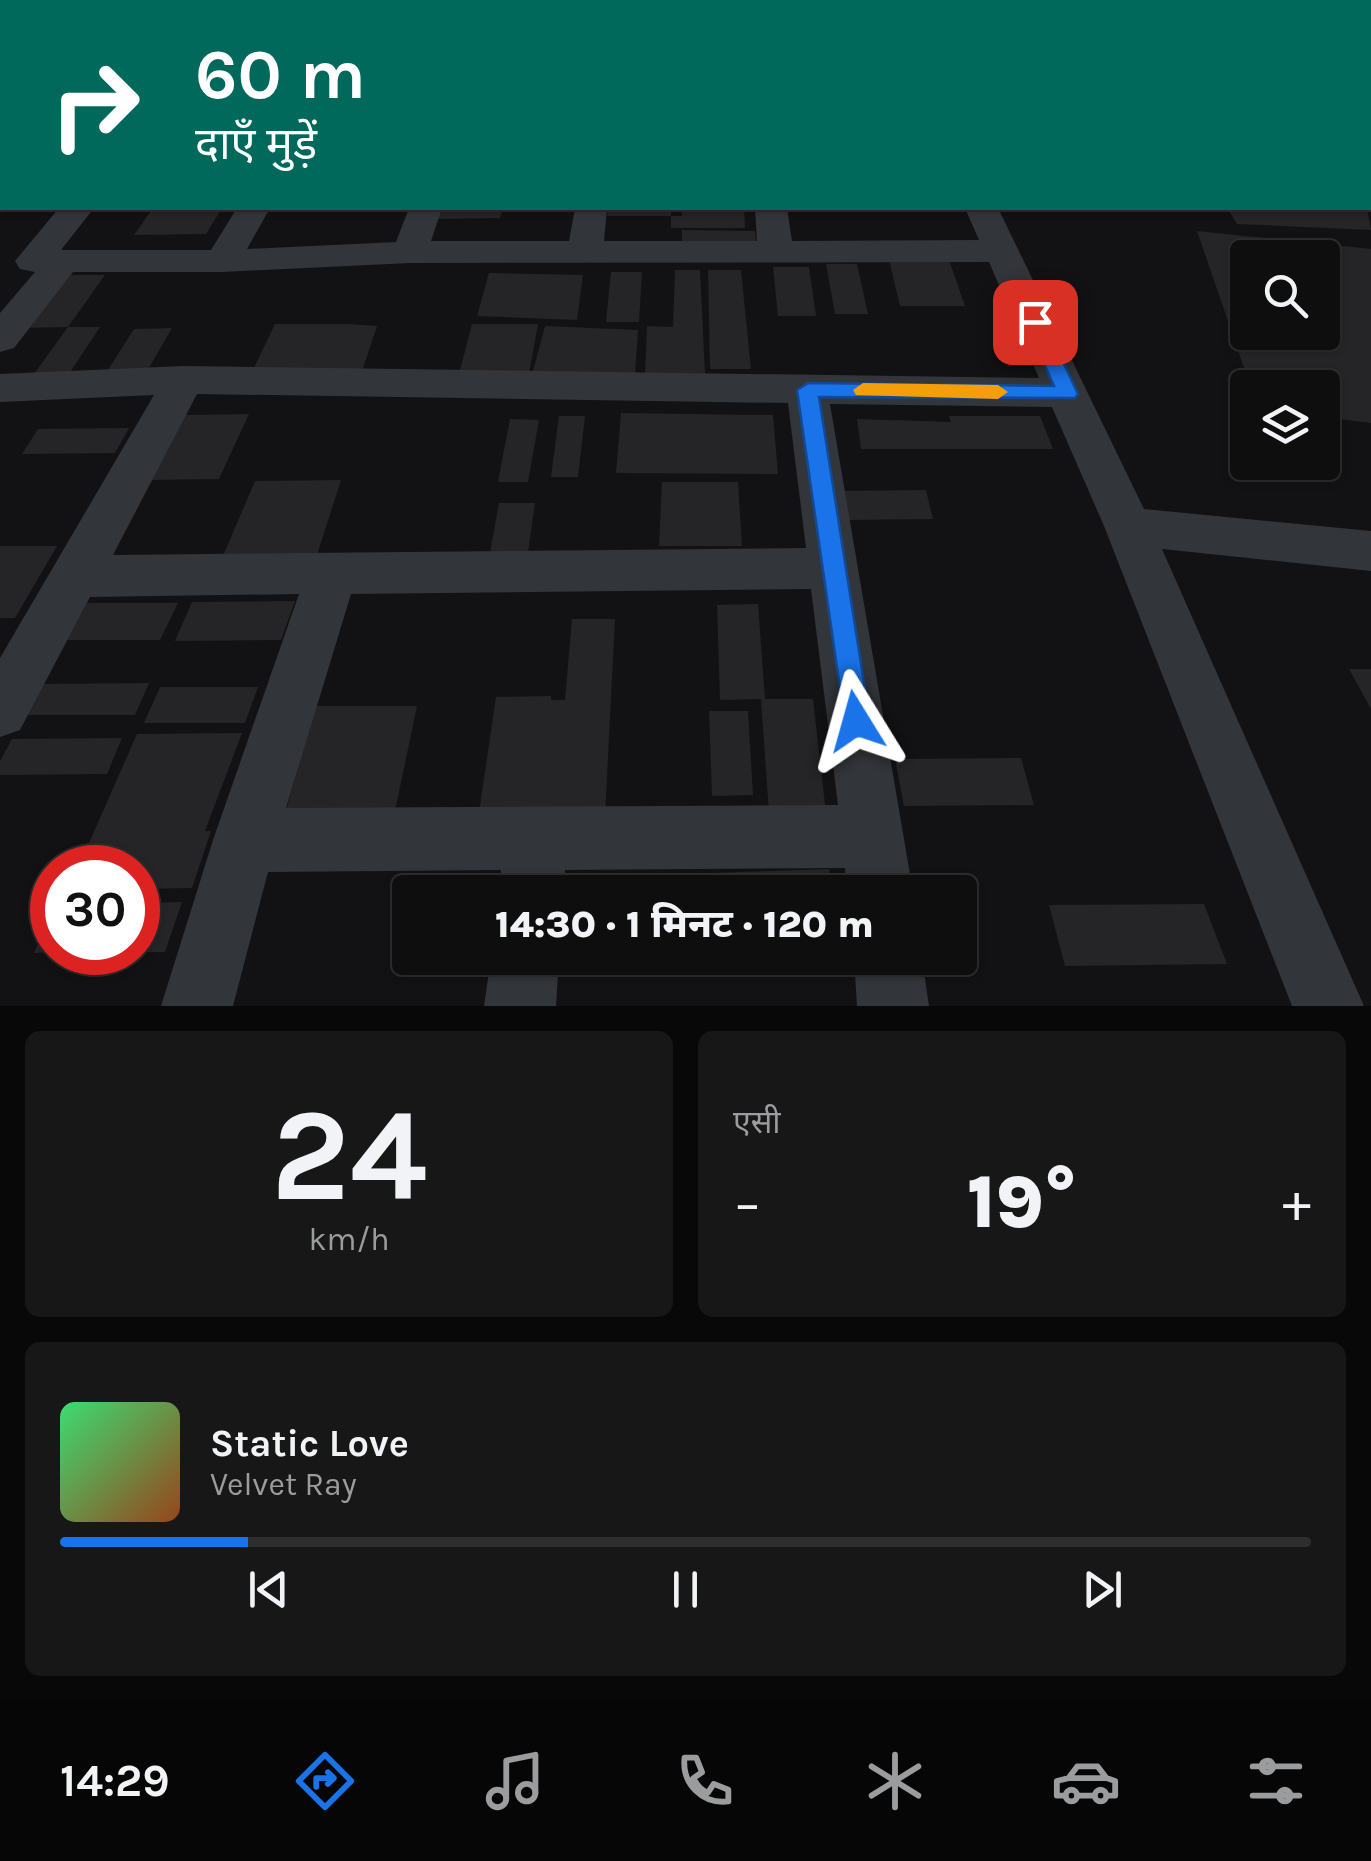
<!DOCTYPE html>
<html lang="hi">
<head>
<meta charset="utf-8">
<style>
	:root { --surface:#0e0e0f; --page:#171718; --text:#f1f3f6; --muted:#9b9c9e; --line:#2e2e2f; --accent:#1a73e8 }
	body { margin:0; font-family:Karla,"Noto Sans Devanagari",sans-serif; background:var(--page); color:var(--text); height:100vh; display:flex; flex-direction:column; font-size:38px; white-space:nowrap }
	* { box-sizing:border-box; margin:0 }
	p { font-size:32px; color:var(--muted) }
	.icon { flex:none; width:55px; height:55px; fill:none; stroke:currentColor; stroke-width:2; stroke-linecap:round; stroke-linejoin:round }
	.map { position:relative; height:1006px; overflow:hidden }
	.side { display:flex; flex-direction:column; gap:25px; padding:25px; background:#080808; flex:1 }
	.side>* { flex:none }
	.top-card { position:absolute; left:0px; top:0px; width:1372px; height:210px; box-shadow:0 2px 8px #0004,0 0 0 2px var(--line); background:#00695c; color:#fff; overflow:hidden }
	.buttons { position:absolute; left:1230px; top:240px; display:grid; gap:20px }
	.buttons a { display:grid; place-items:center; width:110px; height:110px; border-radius:10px; background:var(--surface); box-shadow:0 2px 8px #0004,0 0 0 2px var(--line); font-size:50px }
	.speed { position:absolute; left:30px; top:845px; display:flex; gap:20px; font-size:50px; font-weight:700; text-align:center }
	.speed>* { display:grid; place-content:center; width:130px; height:130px; border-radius:50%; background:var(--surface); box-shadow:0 2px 8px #0004,0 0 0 2px var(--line); line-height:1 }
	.speed .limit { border:15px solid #d22; background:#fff; color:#111 }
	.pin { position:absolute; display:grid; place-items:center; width:85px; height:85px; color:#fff; margin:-42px; border-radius:20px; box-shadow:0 5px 15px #0006 }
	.me { position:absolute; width:110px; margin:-55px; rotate:352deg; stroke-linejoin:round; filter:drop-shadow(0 0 8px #0008) }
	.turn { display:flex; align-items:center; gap:35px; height:210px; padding:0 30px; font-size:45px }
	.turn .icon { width:130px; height:130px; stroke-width:2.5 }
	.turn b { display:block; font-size:70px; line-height:85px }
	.big { font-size:75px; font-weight:800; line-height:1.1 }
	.side .card { flex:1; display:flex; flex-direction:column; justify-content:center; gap:15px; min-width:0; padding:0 35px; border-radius:15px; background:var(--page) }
	.side .dial { align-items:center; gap:0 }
	.dial b { font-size:130px; line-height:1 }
	.song { display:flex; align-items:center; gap:30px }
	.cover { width:120px; height:120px; border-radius:15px; background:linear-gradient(135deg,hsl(140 70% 55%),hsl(20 70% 35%)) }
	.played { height:10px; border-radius:5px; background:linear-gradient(90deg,var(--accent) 15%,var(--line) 15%) }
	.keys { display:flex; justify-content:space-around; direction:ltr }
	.heat { display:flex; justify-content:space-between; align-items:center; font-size:55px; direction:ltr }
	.side .tiles { flex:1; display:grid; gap:25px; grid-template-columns:1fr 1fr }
	.card:last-child { grid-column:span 2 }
	.trip { position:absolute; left:392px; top:875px; width:585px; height:100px; border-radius:10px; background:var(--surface); box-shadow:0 2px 8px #0004,0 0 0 2px var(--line); font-weight:800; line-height:100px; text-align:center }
	.menu { display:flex; height:160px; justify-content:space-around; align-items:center; background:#060606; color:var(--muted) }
	.menu .icon { width:70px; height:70px }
	.menu .active { color:var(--accent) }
	.menu b { font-size:45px; color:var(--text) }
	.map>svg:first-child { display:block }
</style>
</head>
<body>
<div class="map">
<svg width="1371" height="1006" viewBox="0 0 1371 1006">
	<rect width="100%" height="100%" fill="#121214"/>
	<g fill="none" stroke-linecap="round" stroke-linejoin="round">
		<path fill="#273438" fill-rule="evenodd" d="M147,0l-2,2h-6l1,-2z
			M2,191v9l-2,1v-9z"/>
	</g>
	<path fill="#252528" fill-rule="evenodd" d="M153,208h69l-16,26 -72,1z
		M438,208h65l-3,10 -66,1z
		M608,208h63v8h-64z
		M682,208h62l1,20h-74v-12h11z
		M1227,208h140l4,22 -134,-6z
		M682,230l73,1 2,18h-75z
		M1197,231l174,18v174l-49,-6v-29h-71zM1248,258h74v74h-74z
		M889,260h60l16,46h-65z
		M826,264h31l11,50h-33z
		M773,267h36l7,49h-38z
		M675,270h25l5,104 -60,-1 2,-47 26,1z
		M708,270h33l10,99h-41z
		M611,272h31l-3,50h-33z
		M489,273l94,2 -6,45 -100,-4z
		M63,275h42l-37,52 -46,1z
		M275,324h73l29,2 -16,48 -109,-2z
		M472,324h66l-9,50h-70z
		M545,326l93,4 -3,44 -102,-3z
		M68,327h32l-31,47h-35z
		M172,328l-26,45h-40l28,-44z
		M621,413l152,2 5,59 -162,-1z
		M249,414l-30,65 -70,1 34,-65z
		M559,416h26l-7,61h-27z
		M949,416h91l13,33h-192l-4,-30 94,3z
		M510,419l29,1 -11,62h-30z
		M129,428l-14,25 -93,1 16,-25z
		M341,480l-24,75 -94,1 32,-75z
		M662,482h76l4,64h-83z
		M926,490l7,29 -87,1 -5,-29z
		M499,503h36l-7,49h-38z
		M0,546h57l-42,72h-15z
		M295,601l-14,39 -106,1 17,-39z
		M87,603h91l-18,37h-93z
		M758,604l7,95h48l13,114h-57l-8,-114 -41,1 -3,-95z
		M572,619h43l-10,197 -128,10 19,-129 55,-1v4h14z
		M1349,669h22v40z
		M149,683l-14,32h-115l16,-31z
		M160,687h98l-13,36h-101z
		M316,706h101l-23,110 -110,1z
		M709,711h39l5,84 -41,1z
		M242,733l-37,98h6l-19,57 -54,1v-21h-60l59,-134z
		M122,738l-15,36 -107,1v-14l12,-22z
		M1021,758l13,47 -130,1 -9,-47z
		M829,869l4,23h-152l-1,-18z
		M182,902l-17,50h-27v-49z
		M1204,904l23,60 -162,2 -16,-61z
		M52,909v43l-18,1z
		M683,958h93v3l-93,4z"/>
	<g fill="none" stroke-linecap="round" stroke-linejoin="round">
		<path fill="#323539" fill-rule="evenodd" d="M876,0h24l1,2h-24z
			M59,208h35l-33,42h150l26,-42h33l-23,41 149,-7 13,-34h33l-11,33h138l6,-33h32l-3,33h153l-2,-33h32l5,33 187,-1 -14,-32h33l146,301 227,22v40l-209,-22 202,457h-72l-188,-480 -52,-119 -222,-3 83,488h-66l-2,-24 -280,2 -1,22h-66l3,-22 -233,2 -35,134h-72l52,-166 86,-246 -209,3 -70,133 -20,7v-79l154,-263 -154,7v-28l184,-8 855,12 -50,-116 -579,1 -188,9h-149l-59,76 -14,4v-39l35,-41 -15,-3 -5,-8zM197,394l591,9 18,145 -693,7zM811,589l27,216 -552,3 65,-214z
			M491,958h68l-3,48h-72z
			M854,958h68l7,48h-72z"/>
	</g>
	<path fill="#1a73e8" stroke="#114b97" stroke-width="2.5" d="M1035,316l9,6 34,72 -3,4 -256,-1 51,324 -4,9 -10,4 -10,-4 -49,-340 11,-7 246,3 -28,-64z"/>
	<path fill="#f59e0b" d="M863,383l135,2 10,7 -10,7 -142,-4 -3,-5z"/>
</svg>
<div class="buttons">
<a><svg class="icon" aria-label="search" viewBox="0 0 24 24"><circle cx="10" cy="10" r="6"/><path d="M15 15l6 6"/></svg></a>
<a><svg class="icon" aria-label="layers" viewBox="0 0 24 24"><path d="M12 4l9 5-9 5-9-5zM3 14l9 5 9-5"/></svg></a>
</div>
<div class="speed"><div class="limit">30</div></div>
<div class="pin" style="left:1035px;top:322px;background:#d93025"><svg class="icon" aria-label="arrive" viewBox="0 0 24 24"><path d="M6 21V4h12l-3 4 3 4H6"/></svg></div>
<svg class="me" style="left:856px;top:721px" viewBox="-20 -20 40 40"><path d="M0-17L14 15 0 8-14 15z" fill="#1a73e8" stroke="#fff" stroke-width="4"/></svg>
<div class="trip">14:30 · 1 मिनट · 120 m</div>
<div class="top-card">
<div class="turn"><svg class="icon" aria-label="right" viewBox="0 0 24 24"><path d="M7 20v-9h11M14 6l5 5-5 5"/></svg><div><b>60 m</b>दाएँ मुड़ें</div></div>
</div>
</div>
<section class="side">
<div class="tiles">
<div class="card dial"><b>24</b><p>km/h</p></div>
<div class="card"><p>एसी</p>
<div class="heat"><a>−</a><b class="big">19°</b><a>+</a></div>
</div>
<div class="card">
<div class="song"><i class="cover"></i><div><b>Static Love</b><p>Velvet Ray</p></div></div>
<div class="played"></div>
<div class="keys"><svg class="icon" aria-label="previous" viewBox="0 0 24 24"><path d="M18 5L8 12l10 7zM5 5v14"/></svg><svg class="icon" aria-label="pause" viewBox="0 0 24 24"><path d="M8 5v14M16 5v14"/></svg><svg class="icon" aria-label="next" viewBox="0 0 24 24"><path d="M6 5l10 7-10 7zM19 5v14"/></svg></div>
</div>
</div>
</section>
<nav class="menu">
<b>14:29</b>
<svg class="icon active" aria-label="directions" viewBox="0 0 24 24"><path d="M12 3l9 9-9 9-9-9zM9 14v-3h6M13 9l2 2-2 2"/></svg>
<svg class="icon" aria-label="music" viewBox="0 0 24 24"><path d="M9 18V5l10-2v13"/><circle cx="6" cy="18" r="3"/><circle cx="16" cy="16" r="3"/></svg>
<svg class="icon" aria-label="phone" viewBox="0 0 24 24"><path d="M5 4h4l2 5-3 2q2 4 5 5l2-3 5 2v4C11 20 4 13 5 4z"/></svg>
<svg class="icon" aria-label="climate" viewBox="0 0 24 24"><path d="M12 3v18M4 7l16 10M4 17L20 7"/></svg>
<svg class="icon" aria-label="car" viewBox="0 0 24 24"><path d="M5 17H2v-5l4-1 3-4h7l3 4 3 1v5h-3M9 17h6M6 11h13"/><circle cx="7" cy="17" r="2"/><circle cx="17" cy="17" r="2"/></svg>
<svg class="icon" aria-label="filters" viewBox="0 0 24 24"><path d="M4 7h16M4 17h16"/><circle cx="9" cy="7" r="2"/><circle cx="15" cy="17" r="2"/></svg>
</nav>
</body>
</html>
